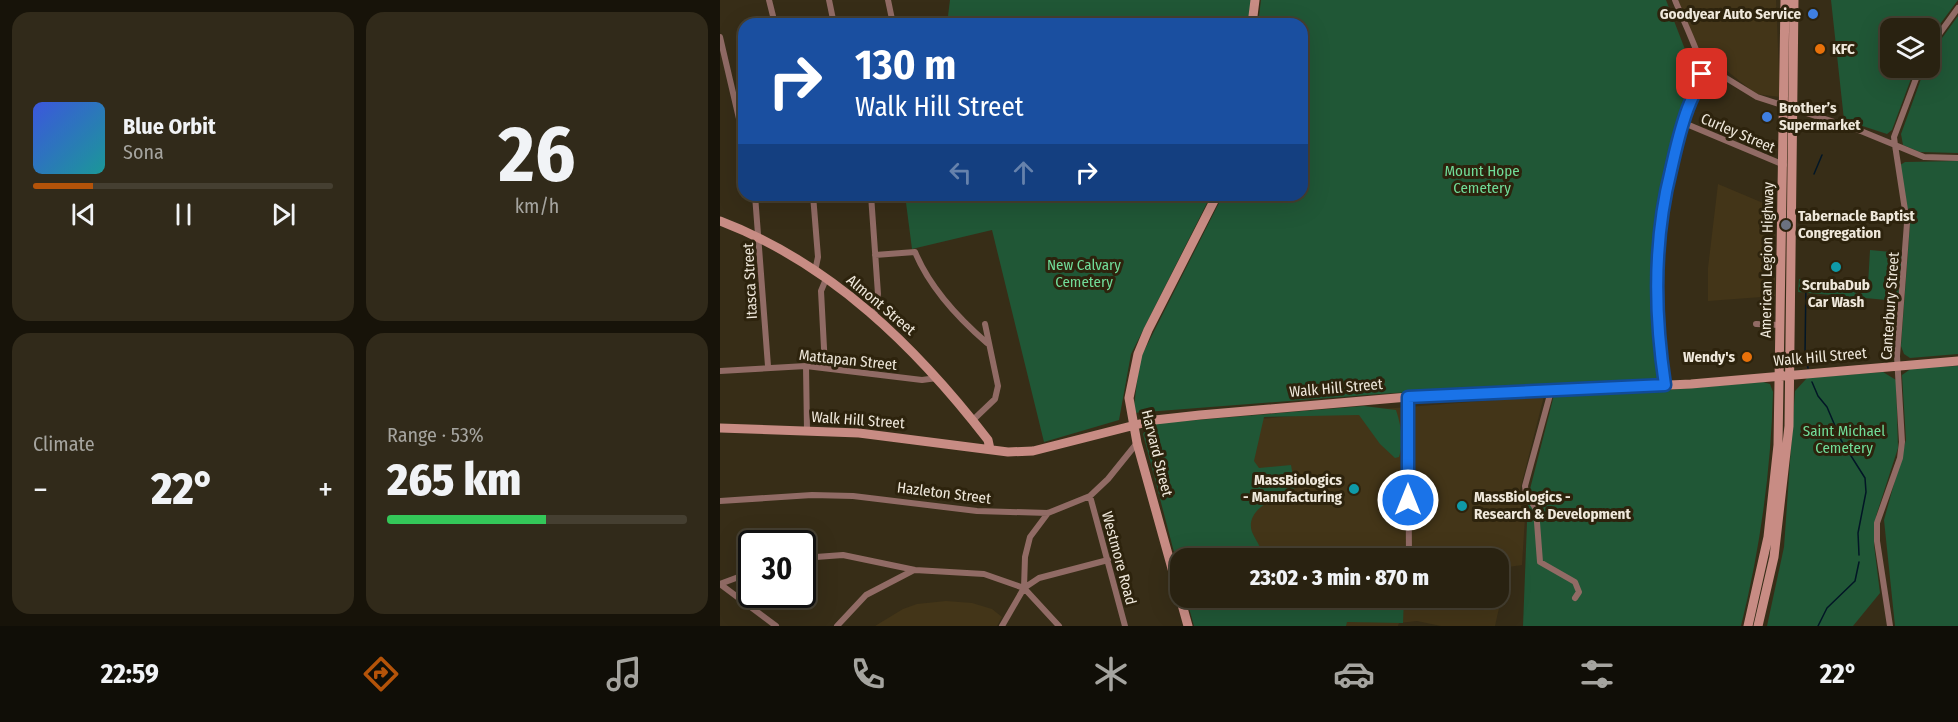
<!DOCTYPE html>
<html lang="en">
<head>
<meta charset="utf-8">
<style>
	:root { --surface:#292211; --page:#312a1a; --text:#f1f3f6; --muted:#a5a49f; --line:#453f31; --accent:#b45309 }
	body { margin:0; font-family:"Fira Sans Condensed",sans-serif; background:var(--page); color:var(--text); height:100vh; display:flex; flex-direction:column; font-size:22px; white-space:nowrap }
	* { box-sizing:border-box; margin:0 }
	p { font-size:20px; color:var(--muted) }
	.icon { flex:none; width:33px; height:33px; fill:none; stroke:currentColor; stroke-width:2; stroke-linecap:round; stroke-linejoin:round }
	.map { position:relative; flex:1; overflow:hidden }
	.sheet { display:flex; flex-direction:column; gap:12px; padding:12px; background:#171309; width:720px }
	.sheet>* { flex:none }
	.top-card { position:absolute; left:18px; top:18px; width:570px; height:183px; border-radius:18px; box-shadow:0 6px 24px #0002,0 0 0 2px var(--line); background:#1a4fa0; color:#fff; overflow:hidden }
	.controls { position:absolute; left:1160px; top:18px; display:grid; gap:12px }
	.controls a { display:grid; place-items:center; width:60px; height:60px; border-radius:12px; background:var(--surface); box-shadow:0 6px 24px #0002,0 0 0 2px var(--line); font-size:30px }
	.speed { position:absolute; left:18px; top:530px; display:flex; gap:12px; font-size:30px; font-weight:700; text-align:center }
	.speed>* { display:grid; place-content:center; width:78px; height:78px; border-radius:50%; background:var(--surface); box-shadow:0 6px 24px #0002,0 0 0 2px var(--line); line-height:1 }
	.speed .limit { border:3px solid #111; border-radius:9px; background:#fff; color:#111 }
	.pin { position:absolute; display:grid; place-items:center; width:51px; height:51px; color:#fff; margin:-26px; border-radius:12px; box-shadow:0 3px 9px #0006 }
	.me { position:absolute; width:66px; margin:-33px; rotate:0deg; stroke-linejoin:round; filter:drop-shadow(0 0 4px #0008) }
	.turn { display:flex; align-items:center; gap:21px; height:126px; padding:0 18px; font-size:27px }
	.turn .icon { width:78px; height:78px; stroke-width:2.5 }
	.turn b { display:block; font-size:42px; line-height:51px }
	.lanes { display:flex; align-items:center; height:57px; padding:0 18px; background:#0003; justify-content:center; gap:30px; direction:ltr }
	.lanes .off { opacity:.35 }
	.big { font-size:45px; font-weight:800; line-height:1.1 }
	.sheet .card { flex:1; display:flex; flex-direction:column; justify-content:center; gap:9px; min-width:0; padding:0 21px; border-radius:18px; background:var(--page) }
	.sheet .dial { align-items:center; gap:0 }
	.dial b { font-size:78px; line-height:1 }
	.song { display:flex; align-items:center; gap:18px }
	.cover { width:72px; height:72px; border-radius:9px; background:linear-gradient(135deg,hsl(230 70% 55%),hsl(180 70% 35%)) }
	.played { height:6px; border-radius:3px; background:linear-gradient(90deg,var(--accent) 20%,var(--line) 20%) }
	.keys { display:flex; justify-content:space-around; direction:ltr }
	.heat { display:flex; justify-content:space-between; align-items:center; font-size:33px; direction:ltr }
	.charge { height:9px; border-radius:4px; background:linear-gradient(90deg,#34c759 53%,var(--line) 0) }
	.sheet .tiles { flex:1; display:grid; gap:12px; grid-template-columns:repeat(2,1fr) }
	.trip { position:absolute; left:450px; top:548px; width:339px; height:60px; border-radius:18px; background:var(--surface); box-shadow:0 6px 24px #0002,0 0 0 2px var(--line); font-weight:800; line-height:60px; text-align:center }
	.tabs { display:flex; height:96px; justify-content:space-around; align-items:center; background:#100e07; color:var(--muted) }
	.tabs .icon { width:42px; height:42px }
	.tabs .selected { color:var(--accent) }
	.tabs b { font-size:27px; color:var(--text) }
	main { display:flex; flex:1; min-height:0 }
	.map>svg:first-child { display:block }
</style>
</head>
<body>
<main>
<section class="sheet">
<div class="tiles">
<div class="card">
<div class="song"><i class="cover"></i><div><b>Blue Orbit</b><p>Sona</p></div></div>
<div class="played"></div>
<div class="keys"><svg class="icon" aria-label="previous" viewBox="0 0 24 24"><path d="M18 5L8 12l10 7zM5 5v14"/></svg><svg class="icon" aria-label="pause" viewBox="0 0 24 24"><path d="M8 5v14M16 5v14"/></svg><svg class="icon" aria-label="next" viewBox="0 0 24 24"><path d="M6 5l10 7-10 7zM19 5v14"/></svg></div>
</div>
<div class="card dial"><b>26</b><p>km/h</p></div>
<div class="card"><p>Climate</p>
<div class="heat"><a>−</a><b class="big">22°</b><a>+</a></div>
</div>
<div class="card"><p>Range · 53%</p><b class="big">265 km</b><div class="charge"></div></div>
</div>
</section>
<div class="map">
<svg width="1238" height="626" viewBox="0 0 1238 626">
	<rect width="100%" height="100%" fill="#372d17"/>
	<path fill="#433518" d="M958,0h98l4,97 -24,-3 -59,-47z
		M998,184l57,24v88l-67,5v-33z
		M824,396l-26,102 7,19 -3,48 -14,2 -13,59h-54l-24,-5 -18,2 -1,3h-143l-1,-29h244v-39h-246l-6,-138z
		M226,601l26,2 20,6 10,8 -5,9h-122l28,-17 14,-5z"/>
	<path fill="#205736" d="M230,0h301l-3,24h-301z
		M541,0h405l25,65 2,16 -15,36 -25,121 -3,56 10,87 -267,12 -260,20 7,-54 83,-164h79v-171h-44z
		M1111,0h127l-29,39v-11h-39v40h25l-23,62 -5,4 -43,-14z
		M1238,16v137l-38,-1 -17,-7 -2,-11 24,-66h4v-10l5,-9z
		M1238,161v193l-48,4 -6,-4 -3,-8 9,-122 -10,-59 5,-3z
		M185,195h306l-80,159 -12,66 -75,22 -52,-212 -80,19z
		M1150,250l32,3 -4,48 -100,-9 1,-13 69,6z
		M1238,366v260h-63l-11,-106 22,-80 -4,-65 10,-7z
		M1163,372l13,8 2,68 -22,68 -2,29 6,48 -27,33h-86l17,-79 11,-156 12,-13z
		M1043,382l7,2 3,8c-2,79 -13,157 -32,234h-218l5,-129 26,-102 91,-3z
		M644,406l32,4c5,15 8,31 3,47l-4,1 -15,-14 -21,-29 -95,2 -10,44 5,7 32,-3 4,23c-15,8 -51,20 -43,44 4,9 10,16 12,26h-84v17l-37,-141 6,-10z
		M466,597h159l1,6 9,2 9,-4 5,8 25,-1 1,-11h9l-1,26 -56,-1 -1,4h-152z"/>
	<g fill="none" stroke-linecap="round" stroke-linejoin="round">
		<path stroke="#021626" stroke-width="1.5" d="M1094,174l8,-19
			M1086,279l-1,75 3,14
			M1092,382l6,14 9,11 14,33 24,38 1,14 -8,41 1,22
			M1098,626l9,-18 28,-27 4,-19"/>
		<path stroke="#916b65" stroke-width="6" d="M49,0l6,24
			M109,0l5,24
			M168,0l5,24
			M0,37l24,103
			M1209,48l29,-40
			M1200,68l-26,69 1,8 29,12 34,1
			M993,70l44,27 99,32 39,16 12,78 -10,133 5,86 -2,16 -23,65v18l13,85
			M964,123l100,42
			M35,195l13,171
			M93,195l5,62 -3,14
			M151,195l7,99 -4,21
			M155,255l40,-3c15,36 43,66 72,91
			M1036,324l25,1
			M86,366l1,65
			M105,367l-4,-76 5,-12
			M0,371l86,-5 116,14 15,-2
			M945,385c-11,-72 -13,-146 6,-218 6,-20 11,-42 18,-61 4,-12 13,-21 13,-34 1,-12 -21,-56 -27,-72
			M831,391l-26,95 1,7 10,16 4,53 35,20 4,10 -4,6
			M688,397l1,161
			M253,420l22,-21 3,-13 -13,-62
			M370,496l35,130
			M0,501l92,-6 41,1 124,15 71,2 42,-17 18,-17 29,-36
			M82,558l41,-3 72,15 69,4 40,14 35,38
			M0,584l56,42
			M0,584l32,-12
			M304,588l15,-10 69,-18
			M117,626l29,-31 48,-25
			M282,626l22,-38 1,-31 5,-20 18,-24"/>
		<path stroke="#c88c84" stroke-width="9" d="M532,24l3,-24
			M0,221c111,42 197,127 268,219l2,9
			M0,428l139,5 149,19 25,-1 122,-31 45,-5 208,-18 283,-13 267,-23
			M468,626l-51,-183 -8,-45 9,-44 10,-24 69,-135
			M1028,626l20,-89 10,-92 7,-445
			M1038,626l16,-69 15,-131 5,-426"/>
	</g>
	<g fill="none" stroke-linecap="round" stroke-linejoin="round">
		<defs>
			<path id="route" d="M688,500v-103l257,-12c-11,-72 -12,-144 6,-215 5,-22 10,-46 19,-67 4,-10 10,-18 12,-29"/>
		</defs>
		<use href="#route" stroke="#114b97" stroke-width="15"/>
		<use href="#route" stroke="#1a73e8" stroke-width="10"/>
	</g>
	<g fill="#3f7fe0" stroke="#2d230d" stroke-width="2">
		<circle cx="1093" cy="14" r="6"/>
		<circle cx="1047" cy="117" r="6"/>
	</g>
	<g fill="#e8710a" stroke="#2d230d" stroke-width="2">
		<circle cx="1100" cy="49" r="6"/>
		<circle cx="1027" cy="357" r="6"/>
	</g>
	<circle fill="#6b7280" stroke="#2d230d" stroke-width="2" cx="1066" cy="225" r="6"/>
	<g fill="#0f9aa8" stroke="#2d230d" stroke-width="2">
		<circle cx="1116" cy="267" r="6"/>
		<circle cx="634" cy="489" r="6"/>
		<circle cx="742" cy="506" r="6"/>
	</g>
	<g text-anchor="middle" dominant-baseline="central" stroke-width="6" stroke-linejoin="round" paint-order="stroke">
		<g font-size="15" font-weight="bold" fill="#efe8db" stroke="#2d230d" text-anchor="start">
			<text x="1081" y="14" text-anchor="end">Goodyear Auto Service</text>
			<text x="1112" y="49">KFC</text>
			<text x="1059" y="108">Brother’s<tspan x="1059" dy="17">Supermarket</tspan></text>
			<text x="1078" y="216">Tabernacle Baptist<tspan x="1078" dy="17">Congregation</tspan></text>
			<text x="1116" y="285" text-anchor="middle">ScrubaDub<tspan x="1116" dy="17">Car Wash</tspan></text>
			<text x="1015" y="357" text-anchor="end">Wendy's</text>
			<text x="622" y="480" text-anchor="end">MassBiologics<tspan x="622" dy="17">- Manufacturing</tspan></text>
			<text x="754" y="497">MassBiologics -<tspan x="754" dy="17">Research &amp; Development</tspan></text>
		</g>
		<g font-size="15" fill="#efe8db" stroke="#2d230d">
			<text transform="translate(1018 133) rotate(23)">Curley Street</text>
			<text transform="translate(1047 260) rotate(-89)">American Legion Highway</text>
			<text transform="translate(30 281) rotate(-93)">Itasca Street</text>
			<text transform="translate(161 305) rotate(40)">Almont Street</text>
			<text transform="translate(1170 306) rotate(-86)">Canterbury Street</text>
			<text transform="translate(1100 357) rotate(-5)">Walk Hill Street</text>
			<text transform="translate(128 360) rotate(6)">Mattapan Street</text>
			<text transform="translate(616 388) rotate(-5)">Walk Hill Street</text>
			<text transform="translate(138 420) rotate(4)">Walk Hill Street</text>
			<text transform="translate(437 453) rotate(76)">Harvard Street</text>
			<text transform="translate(224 493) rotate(7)">Hazleton Street</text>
			<text transform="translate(399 558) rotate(75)">Westmore Road</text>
		</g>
		<g font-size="15" fill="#71dd99" stroke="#2d230d">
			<text x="762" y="171">Mount Hope<tspan x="762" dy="17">Cemetery</tspan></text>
			<text x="364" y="265">New Calvary<tspan x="364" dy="17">Cemetery</tspan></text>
			<text x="1124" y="431">Saint Michael<tspan x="1124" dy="17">Cemetery</tspan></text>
		</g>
	</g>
</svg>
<div class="controls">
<a><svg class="icon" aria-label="layers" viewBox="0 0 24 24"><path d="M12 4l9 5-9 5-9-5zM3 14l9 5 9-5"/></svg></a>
</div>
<div class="speed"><div class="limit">30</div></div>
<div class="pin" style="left:982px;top:74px;background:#d93025"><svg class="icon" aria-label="arrive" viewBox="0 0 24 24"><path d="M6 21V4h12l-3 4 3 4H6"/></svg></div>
<svg class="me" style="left:688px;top:500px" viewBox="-20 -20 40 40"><circle r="17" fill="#1a73e8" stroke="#fff" stroke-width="3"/><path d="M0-11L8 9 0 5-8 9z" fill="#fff"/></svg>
<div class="trip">23:02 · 3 min · 870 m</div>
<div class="top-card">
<div class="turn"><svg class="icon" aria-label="right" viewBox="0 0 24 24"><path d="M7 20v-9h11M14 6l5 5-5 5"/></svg><div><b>130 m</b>Walk Hill Street</div></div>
<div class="lanes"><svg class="icon off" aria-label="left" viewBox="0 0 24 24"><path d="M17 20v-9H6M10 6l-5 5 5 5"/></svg><svg class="icon off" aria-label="ahead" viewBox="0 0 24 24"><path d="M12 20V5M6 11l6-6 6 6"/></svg><svg class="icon" aria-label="right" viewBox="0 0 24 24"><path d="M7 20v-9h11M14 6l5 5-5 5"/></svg></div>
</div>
</div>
</main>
<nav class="tabs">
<b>22:59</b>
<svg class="icon selected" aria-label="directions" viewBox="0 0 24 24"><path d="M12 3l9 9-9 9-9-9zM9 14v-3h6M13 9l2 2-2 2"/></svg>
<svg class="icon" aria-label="music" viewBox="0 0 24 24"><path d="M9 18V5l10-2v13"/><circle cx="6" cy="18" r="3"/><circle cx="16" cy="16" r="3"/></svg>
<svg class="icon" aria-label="phone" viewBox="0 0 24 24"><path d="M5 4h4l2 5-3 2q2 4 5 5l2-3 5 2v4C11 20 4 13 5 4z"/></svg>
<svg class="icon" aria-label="climate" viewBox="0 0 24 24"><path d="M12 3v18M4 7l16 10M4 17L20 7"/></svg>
<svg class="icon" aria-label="car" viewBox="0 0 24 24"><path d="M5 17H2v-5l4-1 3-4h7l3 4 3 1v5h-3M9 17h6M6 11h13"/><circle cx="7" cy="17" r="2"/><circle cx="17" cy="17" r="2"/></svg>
<svg class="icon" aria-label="filters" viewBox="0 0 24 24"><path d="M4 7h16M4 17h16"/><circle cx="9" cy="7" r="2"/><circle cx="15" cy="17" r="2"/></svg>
<b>22°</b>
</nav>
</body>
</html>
